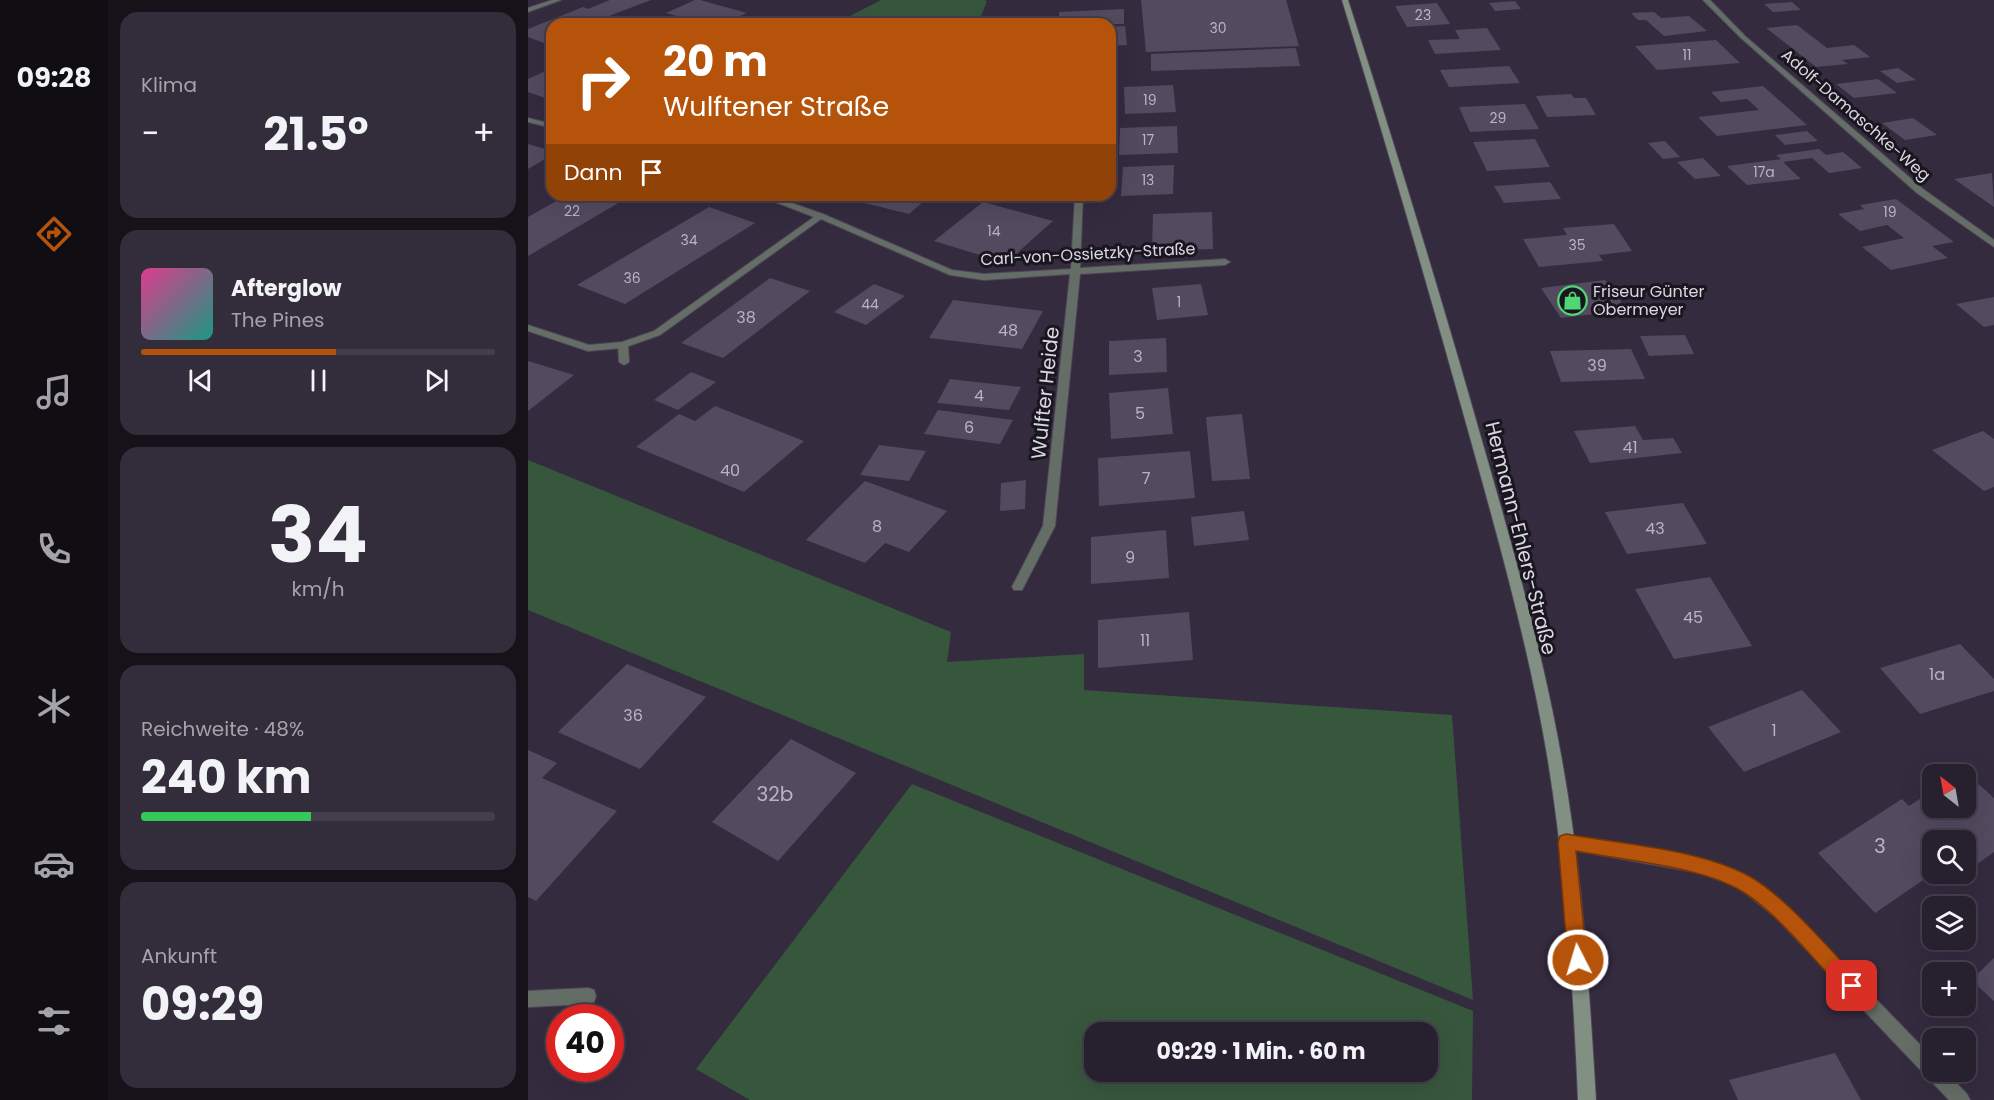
<!DOCTYPE html>
<html lang="de">
<head>
<meta charset="utf-8">
<style>
	:root { --surface:#27202f; --page:#332d3b; --text:#f1f3f6; --muted:#a4a3aa; --line:#433e4b; --accent:#b45309 }
	body { margin:0; font-family:Poppins,sans-serif; background:var(--page); color:var(--text); height:100vh; display:flex; flex-direction:column; font-size:22px; white-space:nowrap }
	* { box-sizing:border-box; margin:0 }
	p { font-size:20px; color:var(--muted) }
	.icon { flex:none; width:33px; height:33px; fill:none; stroke:currentColor; stroke-width:2; stroke-linecap:round; stroke-linejoin:round }
	.map { position:relative; flex:1; overflow:hidden }
	.sheet { display:flex; flex-direction:column; gap:12px; padding:12px; background:#15121a; width:420px }
	.sheet>* { flex:none }
	.banner { position:absolute; left:18px; top:18px; width:570px; height:183px; border-radius:18px; box-shadow:0 6px 24px #0002,0 0 0 2px var(--line); background:#b45309; color:#fff; overflow:hidden }
	.needle { width:39px; rotate:329deg }
	.controls { position:absolute; left:1394px; top:764px; display:grid; gap:12px }
	.controls a { display:grid; place-items:center; width:54px; height:54px; border-radius:12px; background:var(--surface); box-shadow:0 6px 24px #0002,0 0 0 2px var(--line); font-size:30px }
	.speed { position:absolute; left:18px; top:1004px; display:flex; gap:12px; font-size:30px; font-weight:700; text-align:center }
	.speed>* { display:grid; place-content:center; width:78px; height:78px; border-radius:50%; background:var(--surface); box-shadow:0 6px 24px #0002,0 0 0 2px var(--line); line-height:1 }
	.speed .limit { border:9px solid #d22; background:#fff; color:#111 }
	.pin { position:absolute; display:grid; place-items:center; width:51px; height:51px; color:#fff; margin:-26px; border-radius:12px; box-shadow:0 3px 9px #0006 }
	.me { position:absolute; width:66px; margin:-33px; rotate:355deg; stroke-linejoin:round; filter:drop-shadow(0 0 4px #0008) }
	.turn { display:flex; align-items:center; gap:21px; height:126px; padding:0 18px; font-size:27px }
	.turn .icon { width:78px; height:78px; stroke-width:2.5 }
	.turn b { display:block; font-size:42px; line-height:51px }
	.then { display:flex; align-items:center; height:57px; padding:0 18px; background:#0003; gap:12px; font-size:22px }
	.big { font-size:45px; font-weight:700; line-height:1.1 }
	.sheet .widget { flex:1; display:flex; flex-direction:column; justify-content:center; gap:9px; min-width:0; padding:0 21px; border-radius:18px; background:var(--page) }
	.sheet .dial { align-items:center; gap:0 }
	.dial b { font-size:78px; line-height:1 }
	.song { display:flex; align-items:center; gap:18px }
	.cover { width:72px; height:72px; border-radius:9px; background:linear-gradient(135deg,hsl(330 70% 55%),hsl(170 70% 35%)) }
	.played { height:6px; border-radius:3px; background:linear-gradient(90deg,var(--accent) 55%,var(--line) 55%) }
	.keys { display:flex; justify-content:space-around; direction:ltr }
	.heat { display:flex; justify-content:space-between; align-items:center; font-size:33px; direction:ltr }
	.charge { height:9px; border-radius:4px; background:linear-gradient(90deg,#34c759 48%,var(--line) 0) }
	.trip { position:absolute; left:556px; top:1022px; width:354px; height:60px; border-radius:18px; background:var(--surface); box-shadow:0 6px 24px #0002,0 0 0 2px var(--line); font-weight:700; line-height:60px; text-align:center }
	main { display:flex; flex:1; min-height:0 }
	.tab-bar { display:flex; flex-direction:column; width:108px; justify-content:space-around; align-items:center; background:#100d13; color:var(--muted) }
	.tab-bar .icon { width:42px; height:42px }
	.tab-bar .selected { color:var(--accent) }
	.tab-bar b { font-size:27px; color:var(--text) }
	.map>svg:first-child { display:block }
</style>
</head>
<body>
<main>
<nav class="tab-bar">
<b>09:28</b>
<svg class="icon selected" aria-label="directions" viewBox="0 0 24 24"><path d="M12 3l9 9-9 9-9-9zM9 14v-3h6M13 9l2 2-2 2"/></svg>
<svg class="icon" aria-label="music" viewBox="0 0 24 24"><path d="M9 18V5l10-2v13"/><circle cx="6" cy="18" r="3"/><circle cx="16" cy="16" r="3"/></svg>
<svg class="icon" aria-label="phone" viewBox="0 0 24 24"><path d="M5 4h4l2 5-3 2q2 4 5 5l2-3 5 2v4C11 20 4 13 5 4z"/></svg>
<svg class="icon" aria-label="climate" viewBox="0 0 24 24"><path d="M12 3v18M4 7l16 10M4 17L20 7"/></svg>
<svg class="icon" aria-label="car" viewBox="0 0 24 24"><path d="M5 17H2v-5l4-1 3-4h7l3 4 3 1v5h-3M9 17h6M6 11h13"/><circle cx="7" cy="17" r="2"/><circle cx="17" cy="17" r="2"/></svg>
<svg class="icon" aria-label="filters" viewBox="0 0 24 24"><path d="M4 7h16M4 17h16"/><circle cx="9" cy="7" r="2"/><circle cx="15" cy="17" r="2"/></svg>
</nav>
<section class="sheet">
<div class="widget"><p>Klima</p>
<div class="heat"><a>−</a><b class="big">21.5°</b><a>+</a></div>
</div>
<div class="widget">
<div class="song"><i class="cover"></i><div><b>Afterglow</b><p>The Pines</p></div></div>
<div class="played"></div>
<div class="keys"><svg class="icon" aria-label="previous" viewBox="0 0 24 24"><path d="M18 5L8 12l10 7zM5 5v14"/></svg><svg class="icon" aria-label="pause" viewBox="0 0 24 24"><path d="M8 5v14M16 5v14"/></svg><svg class="icon" aria-label="next" viewBox="0 0 24 24"><path d="M6 5l10 7-10 7zM19 5v14"/></svg></div>
</div>
<div class="widget dial"><b>34</b><p>km/h</p></div>
<div class="widget"><p>Reichweite · 48%</p><b class="big">240 km</b><div class="charge"></div></div>
<div class="widget"><p>Ankunft</p><b class="big">09:29</b></div>
</section>
<div class="map">
<svg width="1466" height="1100" viewBox="0 0 1466 1100">
	<rect width="100%" height="100%" fill="#342b3f"/>
	<path fill="#37573d" fill-rule="evenodd" d="M353,0h103l3,1 -9,23h-92l-36,-8z
		M0,460l423,172 -4,30 137,-8v36l368,25 21,285 -945,-390z
		M384,784l561,227 -1,89h-722l-54,-31zM567,1032h333v39h-333z"/>
	<path fill="#534a5f" d="M82,0h41l-63,24h-36v22l-24,-9v-8l55,-22 5,2z
		M167,0h5l47,13 -24,11h-18l-39,-11z
		M613,0h145l13,46 -153,6z
		M987,1l6,8 -26,2 -6,-8z
		M1264,2l9,8 -28,2 -9,-8z
		M909,3l13,21 -43,3 -12,-21z
		M596,9v15h-108l1,-6 42,-2v-4z
		M1126,12l7,6 28,-2 18,15 -43,5 -18,-16h-8l-7,-7z
		M246,18l19,5 -1,1h-29z
		M1269,25l30,23 27,-3 16,12 -28,3 6,4 -32,3 -50,-39z
		M597,26l2,19 -17,1v-19z
		M959,28l14,22 -66,4 -7,-14 32,-1 -5,-9z
		M1188,40l24,23 -83,7 -22,-24z
		M768,48l4,18 -149,5v-17z
		M981,66l11,17 -71,4 -9,-17z
		M24,68v27l-7,3 -17,-6v-13z
		M1370,68l18,12 -19,3 -17,-12z
		M1350,79l19,14 -43,5 -18,-14z
		M645,85l3,27 -51,2 -1,-27z
		M1235,86l44,39 -90,11 -19,-19 61,-7 -12,-11 -26,3 -10,-10z
		M1043,94l3,4h12l10,17 -49,2 -11,-21z
		M997,104l14,25 -69,3 -11,-25z
		M1385,118l24,17 -32,5 -23,-17z
		M649,126l1,27 -59,2 1,-27z
		M1279,131l11,10 -33,4 -10,-10z
		M1007,139l15,28 -63,4 -14,-29z
		M1137,141l15,16 -17,2 -15,-16z
		M0,144l24,7v4l-24,14z
		M1291,149l7,6 17,-3 19,16 -33,5 -17,-15 -29,4 18,17 -54,6 -20,-19 54,-7 -5,-4z
		M1175,158l18,18 -26,3 -18,-17z
		M646,165l-1,29 -52,2 2,-29z
		M1464,173l2,34 -40,-28z
		M1022,182l11,17 -57,4 -10,-17z
		M39,195h65l-104,61v-39z
		M325,195h78l-22,19 -61,-15z
		M1368,199l58,43 -22,4 16,12 -57,12 -29,-23 42,-9 -17,-13 -27,6 -22,-17 26,-5 -4,-4z
		M455,202l70,19 -47,42 -72,-22z
		M181,207l46,16 -130,81 -48,-19z
		M684,212l1,37 -61,2 1,-37z
		M1086,224l18,27 -33,4 4,6 -64,6 -16,-28 44,-4 -4,-7z
		M242,278l40,13 -87,67 -42,-15z
		M1077,280l22,30 -66,8 -20,-30z
		M346,284l31,12 -39,29 -32,-13z
		M673,284l7,31 -51,5 -5,-32z
		M1466,297v28l-10,2 -28,-23z
		M425,300l90,11 -21,38 -93,-11z
		M1157,335l9,19 -45,2 -9,-20z
		M638,338l1,34 -58,3v-34z
		M1103,349l14,30 -84,3 -11,-31z
		M0,361l46,14 -46,36z
		M163,372l25,10 -38,28 -24,-10z
		M422,379l71,8 -12,23 -72,-7z
		M640,388l5,46 -62,5 -2,-46z
		M187,406l89,35 -60,51 -108,-45 43,-33 16,7z
		M410,410l75,10 -13,24 -76,-10z
		M714,414l8,65 -38,2 -6,-64z
		M1107,426l8,14 30,-2 9,15 -92,10 -16,-32z
		M1455,431l11,8v48l-10,4 -52,-41z
		M351,445l47,6 -17,30 -49,-6z
		M662,451l5,47 -96,8 -1,-48z
		M498,480l-1,29 -25,2 1,-28z
		M337,481l82,30 -38,41 -24,-9 -20,20 -59,-23z
		M1155,503l24,41 -80,10 -22,-42z
		M716,511l5,29 -55,6 -3,-29z
		M638,530l3,48 -78,6v-47z
		M1182,577l42,69 -78,13 -39,-70z
		M661,612l4,48 -95,8v-48z
		M1432,644l34,35v12l-74,23 -40,-46z
		M99,664l79,33 -66,72 -82,-37z
		M1274,690l39,42 -97,40 -36,-45z
		M263,739l65,34 -78,88 -66,-39z
		M0,750l29,13 -15,15 75,33 -81,90 -8,-4z
		M1435,770l31,28v54l-25,18 -4,-4v-26h-33v34l-57,39 -57,-60 84,-54 7,7 23,-15v16h33v-33h-8z
		M1466,958v43l-23,-21z
		M1307,1053l26,47h-123l-9,-20z"/>
	<g fill="none" stroke-linecap="round" stroke-linejoin="round">
		<defs>
			<path id="lane" d="M95,342l5,3 1,17 -5,3 -5,-3 -1,-17z"/>
			<path id="street" d="M24,0h9l-33,12v-4z
				M1175,0h7l35,36 178,153 71,51v7l-77,-54 -176,-155z
				M0,118l24,6v4l-24,-6z
				M229,195h12l54,19 129,56 32,4 87,-5 4,-74h8l-3,73 145,-9 5,3 -5,3 -145,9 -25,252 -33,64h-8l-2,-3 31,-61 27,-252 -86,6 -34,-5 -129,-56 -161,116 -37,13 -35,3 -60,-20v-6l61,20 33,-3 32,-11 160,-114z
				M1038,835l134,24 48,18 39,30 145,150v14h13l22,23 3,6h-21l-174,-183 -37,-30 -38,-14 -134,-24 -5,-2 -2,-5 2,-5z
				M60,988l6,2 2,6 -2,6 -6,2 -60,3v-16z"/>
			<path id="secondary" d="M814,0h6c47,146 92,293 134,441 30,104 60,208 79,314 21,114 28,230 35,345h-18c-5,-115 -12,-231 -31,-345 -18,-106 -47,-210 -76,-314 -41,-148 -84,-294 -129,-441z"/>
		</defs>
		<use href="#lane" stroke="#4f4659" stroke-width="2"/>
		<use href="#street" stroke="#4f4659" stroke-width="2"/>
		<use href="#secondary" stroke="#4f4659" stroke-width="2"/>
		<use href="#lane" fill="#656e66" fill-rule="evenodd"/>
		<use href="#street" fill="#656e66" fill-rule="evenodd"/>
		<use href="#secondary" fill="#829084" fill-rule="evenodd"/>
	</g>
	<path fill="#b45309" stroke="#753606" stroke-width="1.5" d="M1038,834c57,10 132,15 183,42 36,20 80,73 109,103l3,7 -3,7 -6,2 -7,-2c-29,-31 -72,-86 -109,-105 -41,-22 -113,-28 -160,-37l11,109 -3,7 -6,2 -7,-2 -3,-7 -10,-118 2,-6z"/>
	<defs>
		<symbol id="shop-ring" viewBox="-11 -11 22 22"><circle r="9.5" fill="#1a161f" stroke="#4fd675" stroke-width="1.5"/><path d="M-5-2.5h2.3a2.7 3.5 0 0 1 5.4 0H5L5.5 6h-11ZM-1.5-2.5h3a1.5 2.3 0 0 0-3 0Z" fill="#4fd675"/></symbol>
	</defs>
	<g fill-rule="evenodd">
		<use href="#shop-ring" x="1028" y="284" width="33" height="33"/>
	</g>
	<g text-anchor="middle" dominant-baseline="central" stroke-width="6" stroke-linejoin="round" paint-order="stroke">
		<g font-size="14" fill="#b9b3c2">
			<text x="895" y="15">23</text>
			<text x="690" y="28">30</text>
			<text x="1159" y="55">11</text>
			<text x="622" y="100">19</text>
			<text x="970" y="118">29</text>
			<text x="620" y="140">17</text>
			<text x="1236" y="172">17a</text>
			<text x="620" y="180">13</text>
			<text x="44" y="211">22</text>
			<text x="1362" y="212">19</text>
			<text x="466" y="231">14</text>
			<text x="161" y="240">34</text>
			<text x="1049" y="245">35</text>
			<text x="104" y="278">36</text>
			<text x="651" y="302">1</text>
			<text x="342" y="304">44</text>
		</g>
		<g font-size="16" fill="#dbd6e3" stroke="#1a161f">
			<text transform="translate(1328 115) rotate(41)">Adolf-Damaschke-Weg</text>
			<text transform="translate(560 254) rotate(-3)">Carl-von-Ossietzky-Straße</text>
		</g>
		<g font-size="16" fill="#dbd6e3" stroke="#1a161f" text-anchor="start">
			<text x="1065" y="291">Friseur Günter<tspan x="1065" dy="18">Obermeyer</tspan></text>
		</g>
		<g font-size="16" fill="#b9b3c2">
			<text x="218" y="317">38</text>
			<text x="480" y="330">48</text>
			<text x="610" y="356">3</text>
			<text x="1069" y="365">39</text>
			<text x="451" y="395">4</text>
			<text x="612" y="413">5</text>
			<text x="441" y="427">6</text>
			<text x="1102" y="447">41</text>
			<text x="202" y="470">40</text>
			<text x="618" y="478">7</text>
			<text x="349" y="526">8</text>
			<text x="1127" y="528">43</text>
			<text x="602" y="557">9</text>
			<text x="1165" y="617">45</text>
			<text x="617" y="640">11</text>
			<text x="1409" y="674">1a</text>
			<text x="105" y="715">36</text>
			<text x="1246" y="730">1</text>
		</g>
		<g font-size="20" fill="#dbd6e3" stroke="#1a161f">
			<text transform="translate(517 393) rotate(-84)">Wulfter Heide</text>
			<text transform="translate(993 538) rotate(76)">Hermann-Ehlers-Straße</text>
		</g>
		<g font-size="20" fill="#b9b3c2">
			<text x="247" y="794">32b</text>
			<text x="1352" y="846">3</text>
		</g>
	</g>
</svg>
<div class="controls">
<a><svg class="needle" viewBox="-14 -14 28 28"><path d="M0-13l5 13h-10z" fill="#e53935"/><path d="M0 13l5-13h-10z" fill="#a4a3aa"/></svg></a>
<a><svg class="icon" aria-label="search" viewBox="0 0 24 24"><circle cx="10" cy="10" r="6"/><path d="M15 15l6 6"/></svg></a>
<a><svg class="icon" aria-label="layers" viewBox="0 0 24 24"><path d="M12 4l9 5-9 5-9-5zM3 14l9 5 9-5"/></svg></a>
<a>+</a>
<a>−</a>
</div>
<div class="speed"><div class="limit">40</div></div>
<div class="pin" style="left:1324px;top:986px;background:#d93025"><svg class="icon" aria-label="arrive" viewBox="0 0 24 24"><path d="M6 21V4h12l-3 4 3 4H6"/></svg></div>
<svg class="me" style="left:1050px;top:960px" viewBox="-20 -20 40 40"><circle r="17" fill="#b45309" stroke="#fff" stroke-width="3"/><path d="M0-11L8 9 0 5-8 9z" fill="#fff"/></svg>
<div class="trip">09:29 · 1 Min. · 60 m</div>
<div class="banner">
<div class="turn"><svg class="icon" aria-label="right" viewBox="0 0 24 24"><path d="M7 20v-9h11M14 6l5 5-5 5"/></svg><div><b>20 m</b>Wulftener Straße</div></div>
<div class="then">Dann<svg class="icon" aria-label="arrive" viewBox="0 0 24 24"><path d="M6 21V4h12l-3 4 3 4H6"/></svg></div>
</div>
</div>
</main>
</body>
</html>
